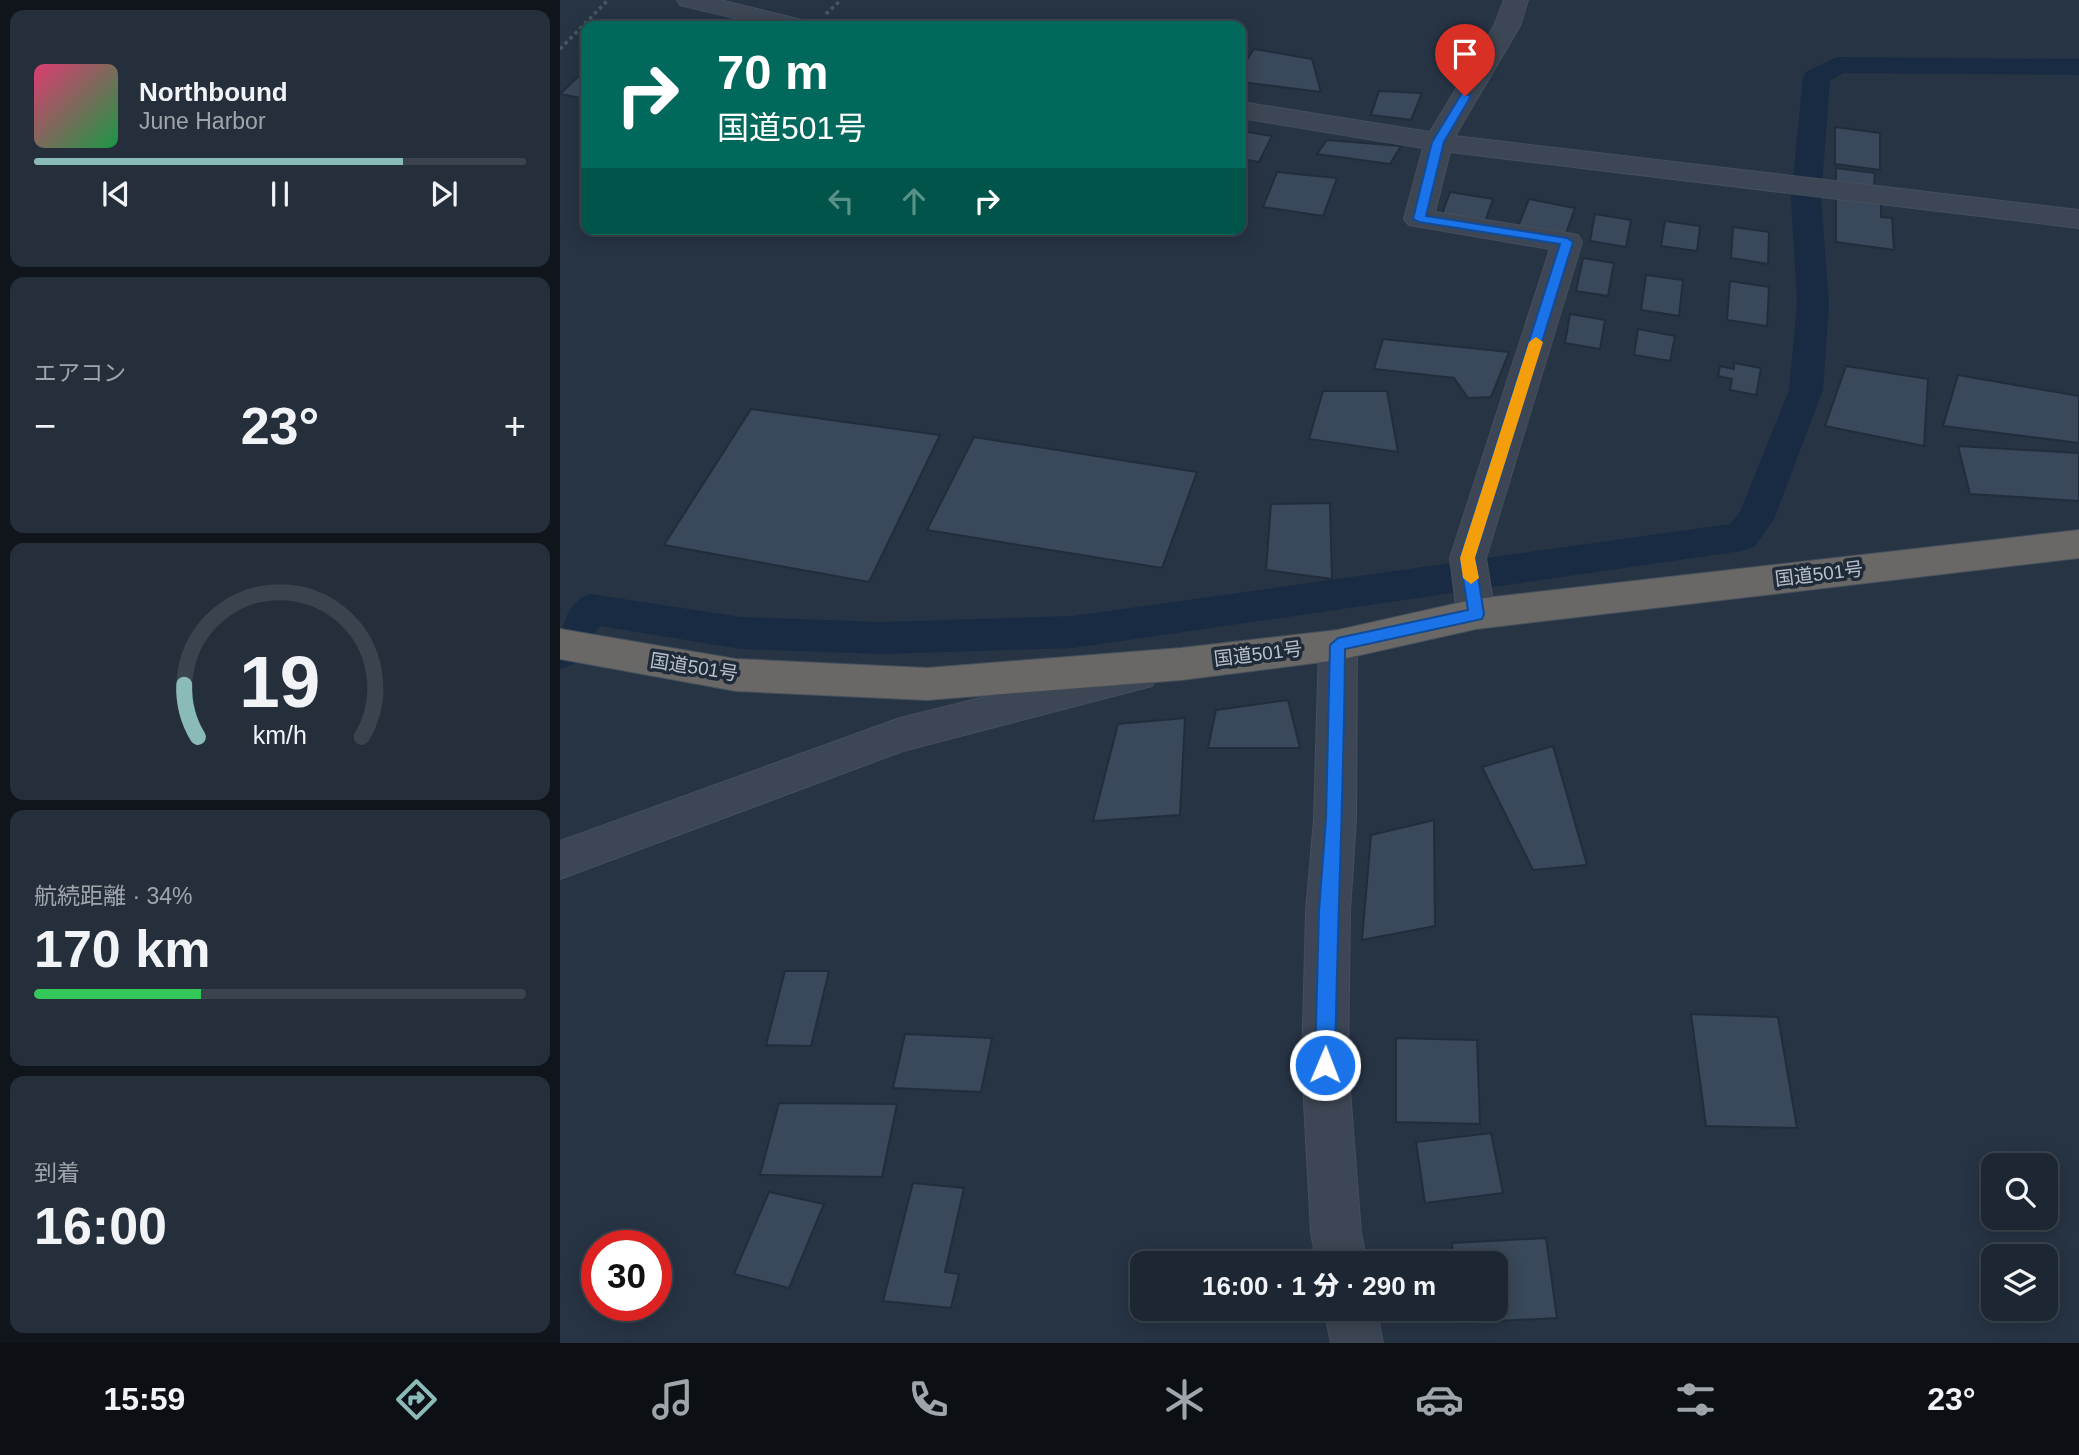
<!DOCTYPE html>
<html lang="ja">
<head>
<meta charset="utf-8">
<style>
	:root { --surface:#1d2733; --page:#252f3b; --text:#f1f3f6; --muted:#a0a5ac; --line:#3b444e; --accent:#8bbbb9 }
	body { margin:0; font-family:Helvetica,"Noto Sans JP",sans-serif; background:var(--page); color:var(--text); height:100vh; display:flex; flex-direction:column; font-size:26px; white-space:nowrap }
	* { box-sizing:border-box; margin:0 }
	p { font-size:23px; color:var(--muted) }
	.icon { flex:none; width:38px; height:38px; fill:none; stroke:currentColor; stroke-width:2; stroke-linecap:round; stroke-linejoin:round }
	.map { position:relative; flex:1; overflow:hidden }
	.details { display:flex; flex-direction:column; gap:10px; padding:10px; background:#10151c; width:560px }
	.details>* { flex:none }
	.guide { position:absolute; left:21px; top:21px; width:665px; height:214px; border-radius:14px; box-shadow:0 4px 18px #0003,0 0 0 2px var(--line); background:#00695c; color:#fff; overflow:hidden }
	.fabs { position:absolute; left:1421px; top:1153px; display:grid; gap:14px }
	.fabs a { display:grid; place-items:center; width:77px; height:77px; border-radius:14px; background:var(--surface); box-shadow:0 4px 18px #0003,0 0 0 2px var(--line); font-size:35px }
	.speed { position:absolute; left:21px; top:1230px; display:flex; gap:14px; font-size:35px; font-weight:700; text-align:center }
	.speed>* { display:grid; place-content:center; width:91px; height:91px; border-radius:50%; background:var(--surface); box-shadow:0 4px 18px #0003,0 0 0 2px var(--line); line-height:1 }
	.speed .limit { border:10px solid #d22; background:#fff; color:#111 }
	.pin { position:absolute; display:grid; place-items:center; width:60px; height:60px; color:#fff; margin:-72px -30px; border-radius:50% 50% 50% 0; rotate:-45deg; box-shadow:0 0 7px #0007 }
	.pin .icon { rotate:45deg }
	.me { position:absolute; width:77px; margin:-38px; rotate:1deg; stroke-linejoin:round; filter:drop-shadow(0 0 5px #0008) }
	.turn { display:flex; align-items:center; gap:24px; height:147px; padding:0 21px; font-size:32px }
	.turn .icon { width:91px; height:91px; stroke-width:2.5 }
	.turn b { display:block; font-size:49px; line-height:60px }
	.lanes { display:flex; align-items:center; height:66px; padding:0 21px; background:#0003; justify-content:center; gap:35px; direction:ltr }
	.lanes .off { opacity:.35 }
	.big { font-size:52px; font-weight:800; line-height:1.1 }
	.details .tile { flex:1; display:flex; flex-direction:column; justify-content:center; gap:10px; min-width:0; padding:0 24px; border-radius:14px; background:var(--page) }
	.details .dial { align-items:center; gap:0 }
	.dial svg { height:182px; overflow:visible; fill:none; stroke:var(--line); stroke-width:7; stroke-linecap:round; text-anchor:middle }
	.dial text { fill:var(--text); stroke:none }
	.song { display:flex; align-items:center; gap:21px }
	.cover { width:84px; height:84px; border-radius:10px; background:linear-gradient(135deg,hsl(340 70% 55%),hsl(140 70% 35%)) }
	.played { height:7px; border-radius:4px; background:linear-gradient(90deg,var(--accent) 75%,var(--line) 75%) }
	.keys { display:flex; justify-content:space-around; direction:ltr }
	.heat { display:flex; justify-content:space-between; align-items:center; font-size:38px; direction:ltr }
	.charge { height:10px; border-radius:5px; background:linear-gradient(90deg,#34c759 34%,var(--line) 0) }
	.trip { position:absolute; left:570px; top:1251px; width:378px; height:70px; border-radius:14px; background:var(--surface); box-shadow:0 4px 18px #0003,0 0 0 2px var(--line); font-weight:800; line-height:70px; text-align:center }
	.tabs { display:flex; height:112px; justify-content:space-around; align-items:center; background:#0c1014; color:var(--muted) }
	.tabs .icon { width:49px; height:49px }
	.tabs .selected { color:var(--accent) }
	.tabs b { font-size:32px; color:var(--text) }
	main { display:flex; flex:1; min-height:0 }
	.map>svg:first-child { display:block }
</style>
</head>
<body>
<main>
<section class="details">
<div class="tile">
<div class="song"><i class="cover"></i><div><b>Northbound</b><p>June Harbor</p></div></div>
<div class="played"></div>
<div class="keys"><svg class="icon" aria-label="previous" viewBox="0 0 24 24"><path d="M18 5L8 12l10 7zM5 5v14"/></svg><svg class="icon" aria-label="pause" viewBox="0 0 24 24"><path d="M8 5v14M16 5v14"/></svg><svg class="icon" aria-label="next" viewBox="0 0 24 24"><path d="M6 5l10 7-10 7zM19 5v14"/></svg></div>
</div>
<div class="tile"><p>エアコン</p>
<div class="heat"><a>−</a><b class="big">23°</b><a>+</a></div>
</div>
<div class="tile dial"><svg viewBox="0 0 100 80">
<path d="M14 69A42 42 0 1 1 86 69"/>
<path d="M14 69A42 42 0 0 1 8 46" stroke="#8bbbb9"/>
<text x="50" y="56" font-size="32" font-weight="700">19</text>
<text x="50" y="72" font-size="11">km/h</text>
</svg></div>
<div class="tile"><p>航続距離 · 34%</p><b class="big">170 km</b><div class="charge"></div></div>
<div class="tile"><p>到着</p><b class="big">16:00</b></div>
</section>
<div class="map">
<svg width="1519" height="1343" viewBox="0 0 1519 1343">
	<rect width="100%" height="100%" fill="#273444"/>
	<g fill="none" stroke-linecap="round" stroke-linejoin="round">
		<path fill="#192b43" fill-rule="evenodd" d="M1277,57l242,2v16l-236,-2 -13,8 -9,117 8,106 -6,86 -49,129 -20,28 -13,4 -668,97 -191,6 -141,-5 -141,-23 -26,38 -14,5c0,-30 0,-64 30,-75l151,23 141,5 191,-6 657,-92 10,-12 49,-122 8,-86 -6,-106 12,-121 4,-6z"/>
	</g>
	<path fill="#39485a" stroke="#222d3b" stroke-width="2" d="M87,21l45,2 -3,3h-48z
		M694,49l58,10 9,33 -80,-10v-13z
		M26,69v30l-26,-5z
		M819,91l43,2 -11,27 -40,-5z
		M1275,127l45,6v37l-45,-6z
		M681,131l31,5 -13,26 -18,-3z
		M767,140l74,6 -11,18 -73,-10z
		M1276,168l39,5 -1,14 -38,-5z
		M717,172l60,6 -14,38 -60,-9z
		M890,192l43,7 -8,23 -43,-8z
		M1276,197l45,6v14l11,1 2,32 -58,-8z
		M969,199l46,9 -10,28 -47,-9z
		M1035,214l36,6 -5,27 -36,-6z
		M1105,221l35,5 -3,25 -36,-5z
		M1173,227l36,5 -1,32 -37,-6z
		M1023,258l31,5 -6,33 -32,-5z
		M1086,275l37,5 -4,36 -38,-6z
		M1170,281l39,6 -2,39 -40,-6z
		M1010,314l35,6 -5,29 -35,-6z
		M1078,329l37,7 -5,25 -36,-6z
		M823,339l126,13 -18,45 -23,1 -14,-20 -80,-9z
		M1174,363l27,5 -5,27 -26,-5 2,-11 -14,-3 2,-10 14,3z
		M1286,366l82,13 -4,67 -99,-20z
		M1398,375l121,21v47l-136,-17z
		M763,391h64l11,61 -89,-13z
		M191,409l189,26 -71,147 -205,-37z
		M414,437l223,35 -35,96 -235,-38z
		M1398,446l121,7v48l-109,-7z
		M770,503l2,76 -66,-9 5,-66z
		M728,700l12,48h-92l8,-38z
		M625,718l-5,97 -87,6 25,-97z
		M993,746l34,119 -54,5 -51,-103z
		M874,820l1,106 -73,14 9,-105z
		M225,971h44l-18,75 -45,-1z
		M1131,1014l87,3 19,111 -91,-2z
		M345,1034l87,4 -11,54 -88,-4z
		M836,1038l81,2 3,84 -84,-2z
		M219,1103l118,1 -15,73 -122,-2z
		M931,1133l12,60 -78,10 -9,-61z
		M353,1183l51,5 -19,84 14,2 -8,34 -68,-7z
		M209,1192l55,12 -35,84 -55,-14z
		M986,1238l11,80 -97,5 -1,-14h37v-45h-42l-2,-21z"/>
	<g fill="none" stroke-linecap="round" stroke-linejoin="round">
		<defs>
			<path id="minor" d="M117,0h43l86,21 4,5h-43l-87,-21z
				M944,0h24l-8,26 -65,110 624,74v18l-629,-76 -15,60 132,21 11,2 4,7 -96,316 9,56 -6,10 -13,5 -13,-5 -6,-10 -7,-56 100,-309 -141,-24 -5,-6 19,-71 -182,-30v-16l189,30 64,-106z
				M778,630l13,4 6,11 -1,174 -6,92 -2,154 13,168 6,31h-50l-6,-31 -9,-168 4,-154 8,-92 5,-174 6,-11z
				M764,1309h52l7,34h-52z"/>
			<path id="tertiary" d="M578,659l14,5 5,11 -5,11 -249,65 -343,128v-38l340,-123z"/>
			<path id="trunk" d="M1519,530v28l-603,71 -138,31 -157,20 -254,20 -191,-9 -176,-32v-30l176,30 191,9 254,-20 157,-18 138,-31z"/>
		</defs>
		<use href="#minor" stroke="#454f5d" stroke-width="2"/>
		<use href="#tertiary" stroke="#454f5d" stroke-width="2"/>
		<use href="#trunk" stroke="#46515e" stroke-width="2"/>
		<path stroke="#435b5d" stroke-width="3.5" stroke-dasharray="3.5 3.5" stroke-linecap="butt" d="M266,14l15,-14
			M0,49l48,-49"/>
		<use href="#minor" fill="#3c4654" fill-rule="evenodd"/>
		<use href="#tertiary" fill="#3c4654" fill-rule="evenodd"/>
		<use href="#trunk" fill="#6a6866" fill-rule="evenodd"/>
	</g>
	<path fill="#1a73e8" stroke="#114b97" stroke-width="2" d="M902,93l9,3 -27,46 -18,74 141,22 6,4 -98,316 9,56 -2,5 -137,30c-1,139 -8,277 -10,416l-3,7 -7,3 -7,-3 -3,-7 4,-154 7,-92 4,-174 8,-7 130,-28 -8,-52 100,-314 -141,-22 -6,-3 19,-77z"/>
	<path fill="#f59e0b" d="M976,337l7,5 -68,216 4,20 -8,6 -8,-6 -3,-20 69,-216z"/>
	<g text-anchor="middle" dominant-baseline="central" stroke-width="7" stroke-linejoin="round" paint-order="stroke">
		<g font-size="19" fill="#b9c1cd" stroke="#202b39">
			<text transform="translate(1259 574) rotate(-7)">国道501号</text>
			<text transform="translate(698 654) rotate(-7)">国道501号</text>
			<text transform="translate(134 667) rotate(9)">国道501号</text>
		</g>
	</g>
</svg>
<div class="fabs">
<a><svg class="icon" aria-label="search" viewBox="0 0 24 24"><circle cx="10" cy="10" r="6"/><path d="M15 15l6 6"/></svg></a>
<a><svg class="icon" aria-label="layers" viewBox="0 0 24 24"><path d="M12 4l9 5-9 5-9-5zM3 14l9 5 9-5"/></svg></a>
</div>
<div class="speed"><div class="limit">30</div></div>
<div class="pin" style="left:905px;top:96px;background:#d93025"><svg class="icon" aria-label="arrive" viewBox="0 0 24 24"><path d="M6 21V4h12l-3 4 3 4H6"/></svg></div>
<svg class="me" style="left:765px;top:1065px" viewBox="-20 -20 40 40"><circle r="17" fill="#1a73e8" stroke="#fff" stroke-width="3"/><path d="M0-11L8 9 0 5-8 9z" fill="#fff"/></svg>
<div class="trip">16:00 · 1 分 · 290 m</div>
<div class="guide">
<div class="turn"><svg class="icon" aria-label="right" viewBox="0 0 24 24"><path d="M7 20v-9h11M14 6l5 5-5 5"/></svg><div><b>70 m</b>国道501号</div></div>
<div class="lanes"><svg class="icon off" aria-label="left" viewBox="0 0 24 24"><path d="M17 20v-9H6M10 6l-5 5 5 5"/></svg><svg class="icon off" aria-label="ahead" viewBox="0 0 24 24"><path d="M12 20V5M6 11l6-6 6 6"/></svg><svg class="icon" aria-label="right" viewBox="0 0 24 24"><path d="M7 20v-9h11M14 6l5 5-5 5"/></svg></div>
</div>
</div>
</main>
<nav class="tabs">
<b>15:59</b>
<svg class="icon selected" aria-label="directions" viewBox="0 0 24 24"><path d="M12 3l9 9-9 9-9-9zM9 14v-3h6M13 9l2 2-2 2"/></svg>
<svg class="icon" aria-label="music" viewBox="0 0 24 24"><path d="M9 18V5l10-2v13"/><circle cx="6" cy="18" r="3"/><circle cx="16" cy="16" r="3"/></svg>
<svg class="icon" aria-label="phone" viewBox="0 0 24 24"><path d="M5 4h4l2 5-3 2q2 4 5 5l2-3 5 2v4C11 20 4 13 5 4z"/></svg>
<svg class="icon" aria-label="climate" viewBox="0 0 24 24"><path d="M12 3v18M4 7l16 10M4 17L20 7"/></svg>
<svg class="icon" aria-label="car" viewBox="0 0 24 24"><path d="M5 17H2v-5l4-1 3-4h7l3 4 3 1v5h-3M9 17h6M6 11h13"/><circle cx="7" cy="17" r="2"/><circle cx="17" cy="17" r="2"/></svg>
<svg class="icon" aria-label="filters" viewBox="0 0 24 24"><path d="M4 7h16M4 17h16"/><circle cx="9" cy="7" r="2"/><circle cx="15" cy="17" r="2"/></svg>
<b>23°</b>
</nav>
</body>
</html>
